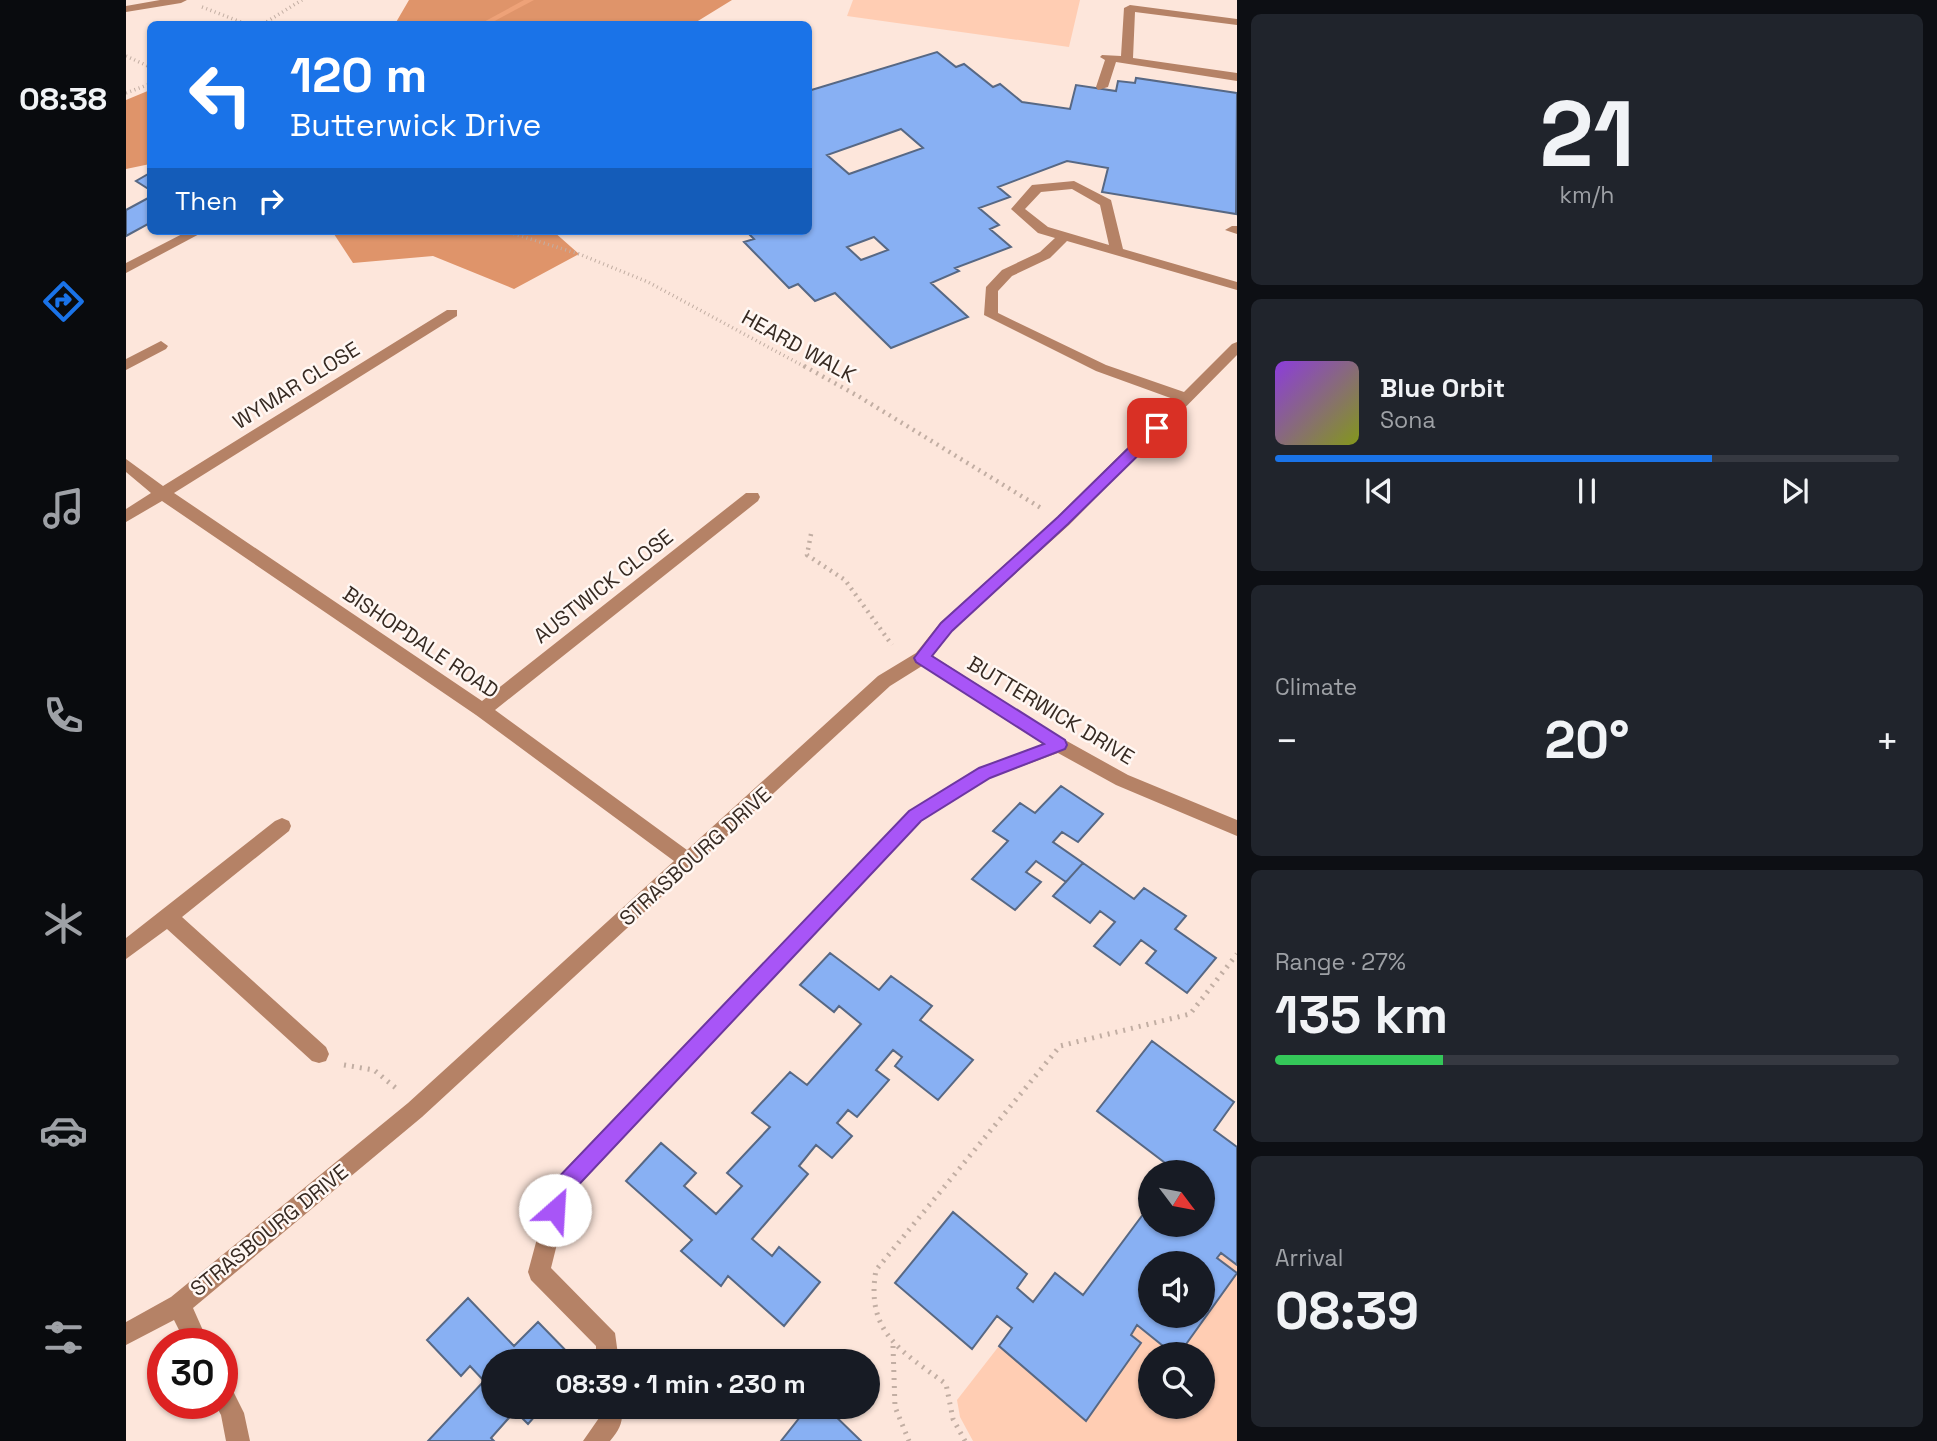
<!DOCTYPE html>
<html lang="en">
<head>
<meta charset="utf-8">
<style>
	:root { --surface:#171b24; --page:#20242c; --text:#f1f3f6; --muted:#9ea1a6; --line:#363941; --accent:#1a73e8 }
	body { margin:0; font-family:"Space Grotesk",sans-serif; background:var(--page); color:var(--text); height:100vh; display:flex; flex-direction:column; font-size:26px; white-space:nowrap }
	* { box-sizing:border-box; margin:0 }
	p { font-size:23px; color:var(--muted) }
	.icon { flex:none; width:38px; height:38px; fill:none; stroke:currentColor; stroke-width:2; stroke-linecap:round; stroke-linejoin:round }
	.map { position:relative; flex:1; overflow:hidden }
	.panel { display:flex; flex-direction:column; gap:14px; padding:14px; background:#0d0f14; width:700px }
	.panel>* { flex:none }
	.top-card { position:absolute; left:21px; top:21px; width:665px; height:214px; border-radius:10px; box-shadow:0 2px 5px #0004; background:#1a73e8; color:#fff; overflow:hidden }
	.needle { width:46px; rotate:122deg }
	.buttons { position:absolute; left:1012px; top:1160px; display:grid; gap:14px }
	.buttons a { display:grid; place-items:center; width:77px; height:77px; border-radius:50%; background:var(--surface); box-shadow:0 2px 5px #0004; font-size:35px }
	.speed { position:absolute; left:21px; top:1328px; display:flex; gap:14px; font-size:35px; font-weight:700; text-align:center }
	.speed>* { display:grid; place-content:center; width:91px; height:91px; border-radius:50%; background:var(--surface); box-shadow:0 2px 5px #0004; line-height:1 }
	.speed .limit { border:10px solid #d22; background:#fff; color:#111 }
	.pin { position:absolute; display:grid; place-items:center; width:60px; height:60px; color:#fff; margin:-30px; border-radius:14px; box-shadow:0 4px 10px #0006 }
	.me { position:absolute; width:77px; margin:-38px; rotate:26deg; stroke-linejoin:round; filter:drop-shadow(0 0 5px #0008) }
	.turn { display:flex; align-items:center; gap:24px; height:147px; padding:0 28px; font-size:32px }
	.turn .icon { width:91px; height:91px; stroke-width:2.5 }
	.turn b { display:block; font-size:49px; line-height:60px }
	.then { display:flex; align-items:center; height:66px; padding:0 28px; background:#0003; gap:14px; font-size:26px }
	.big { font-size:52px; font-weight:700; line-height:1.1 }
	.panel .widget { flex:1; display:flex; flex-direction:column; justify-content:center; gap:10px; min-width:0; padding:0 24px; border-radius:10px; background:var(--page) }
	.panel .dial { align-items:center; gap:0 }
	.dial b { font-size:91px; line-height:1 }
	.song { display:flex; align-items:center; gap:21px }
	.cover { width:84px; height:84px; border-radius:10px; background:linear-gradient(135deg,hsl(270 70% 55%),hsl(70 70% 35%)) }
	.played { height:7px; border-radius:4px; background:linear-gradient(90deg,var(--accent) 70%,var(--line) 70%) }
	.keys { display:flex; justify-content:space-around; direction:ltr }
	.heat { display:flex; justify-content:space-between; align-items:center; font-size:38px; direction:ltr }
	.charge { height:10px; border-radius:5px; background:linear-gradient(90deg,#34c759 27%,var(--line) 0) }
	.trip { position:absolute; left:355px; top:1349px; width:399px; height:70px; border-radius:35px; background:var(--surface); box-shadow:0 2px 5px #0004; font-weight:700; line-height:70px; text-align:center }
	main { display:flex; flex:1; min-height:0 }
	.dock { display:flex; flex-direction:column; width:126px; justify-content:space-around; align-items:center; background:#090b0e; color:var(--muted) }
	.dock .icon { width:49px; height:49px }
	.dock .selected { color:var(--accent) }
	.dock b { font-size:32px; color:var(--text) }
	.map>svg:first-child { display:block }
</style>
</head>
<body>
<main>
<nav class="dock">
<b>08:38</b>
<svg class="icon selected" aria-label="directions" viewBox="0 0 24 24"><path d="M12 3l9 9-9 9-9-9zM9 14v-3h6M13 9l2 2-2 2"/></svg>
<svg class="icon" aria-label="music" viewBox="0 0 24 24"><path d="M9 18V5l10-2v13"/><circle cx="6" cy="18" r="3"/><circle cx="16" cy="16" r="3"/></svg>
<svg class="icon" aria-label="phone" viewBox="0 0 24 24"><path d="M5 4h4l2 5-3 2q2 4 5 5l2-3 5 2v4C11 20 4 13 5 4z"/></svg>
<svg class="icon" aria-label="climate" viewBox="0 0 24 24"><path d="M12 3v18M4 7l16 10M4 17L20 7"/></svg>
<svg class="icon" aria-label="car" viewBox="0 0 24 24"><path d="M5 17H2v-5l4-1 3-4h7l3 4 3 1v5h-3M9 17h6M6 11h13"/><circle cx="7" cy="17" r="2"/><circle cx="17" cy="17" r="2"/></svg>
<svg class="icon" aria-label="filters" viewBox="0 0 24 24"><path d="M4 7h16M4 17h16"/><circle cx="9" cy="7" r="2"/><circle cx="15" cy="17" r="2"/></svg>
</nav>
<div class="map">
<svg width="1111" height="1441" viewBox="0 0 1111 1441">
	<rect width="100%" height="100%" fill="#fde6db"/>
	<path fill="#ffcdb3" d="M727,0h227l-11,47 -222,-31z
		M1095,1253l16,12v176h-264l-13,-24 -3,-17 42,-54 88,74 53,-76 -9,-9 6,-10 36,29h-23v53h52v-53h-23l57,-81 -19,-15z"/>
	<path fill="#df946a" d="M283,0h323l-39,24h-298z
		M24,90v74l-24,5v-69z
		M206,231h221l26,23 -65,35 -81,-33 -80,7z"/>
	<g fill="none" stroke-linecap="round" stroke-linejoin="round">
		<path fill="#eea278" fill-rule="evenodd" d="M398,0h10l-45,24h-9z"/>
	</g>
	<path fill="#88b0f3" stroke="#576884" stroke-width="2" fill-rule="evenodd" d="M811,52l19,15 8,-3 29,23 7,-3 22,18 48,7 6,-24 40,6 2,-10 17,2 1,-5 101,15 -1,121 -134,-22 6,-24 -41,-7 -69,26 12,10 -31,11 20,17 -9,4 21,18 -56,21 4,3 -28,12 37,34 -77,31 -56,-55 -20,8 -17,-17 -9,4 -45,-46 10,-3 -8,-8h62v-140zM775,129l22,19 -74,26 -22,-19zM748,237l14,13 -27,10 -14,-13z
		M24,173v17l-14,-9z
		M24,197v26l-24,13v-26z
		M935,786l42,28 -25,28 -16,-10 -9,10 30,21 -17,19 -30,-21 -10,11 15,10 -26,28 -43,-31 36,-38 -15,-10 27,-28 15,10z
		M957,863l51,36 10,-11 42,28 -11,13 41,29 -29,35 -41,-30 10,-12 -15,-11 -21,25 -26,-19 21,-24 -15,-11 -10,12 -37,-27z
		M704,953l49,37 12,-14 41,30 -12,14 53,40 -35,40 -43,-34 7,-9 -9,-7 -17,20 13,10 -32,37 -9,-7 -11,13 15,13 -20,22 -16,-13 -17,21 9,8 -56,65 20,17 7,-9 41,35 -36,44 -56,-50 -7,10 -40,-35 11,-11 -66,-59 35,-38 35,30 -12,13 32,28 26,-28 -15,-13 43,-46 -18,-14 38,-41 17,13 54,-61 -22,-18 -5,6 -34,-27z
		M1026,1041l82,61 -20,28 23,17v118l-16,-12 -4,5 20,15 -58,81h-6l-36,-29 -6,10 10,8 -55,78 -87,-75 13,-18 -15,-12 -25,33 -77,-66 58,-71 74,62 -10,14 16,14 22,-29 28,22 67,-90v20h52v-53h-25l-80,-61zM1024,1264h52v52h-52z
		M342,1298l46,48 24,-24 39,40h-83v45h49l-15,17 -13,-13 -24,27 3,3h-66l56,-60 -14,-15 -9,10 -34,-36z
		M682,1407h18l35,34h-80z"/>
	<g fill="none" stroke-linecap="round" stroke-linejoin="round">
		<path stroke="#c2aea3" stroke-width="3.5" stroke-dasharray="1 3.5" stroke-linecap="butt" d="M76,7l44,17
			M137,24l39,-24
			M0,56l24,11
			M0,93l24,-9
			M379,231l74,23 69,28 159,86"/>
		<path stroke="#c2aea3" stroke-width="4.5" stroke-dasharray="2 5" stroke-linecap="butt" d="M678,366l54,30 183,112
			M685,534l-4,21 38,25 47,65"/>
		<path stroke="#c2aea3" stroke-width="5" stroke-dasharray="2 6" stroke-linecap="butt" d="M218,1065l30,5 23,19
			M767,1346l2,61 14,34
			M839,1441l-12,-22 -7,-35c-44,-33 -81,-51 -70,-114l184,-224 130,-32 47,-60"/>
		<path fill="#b58266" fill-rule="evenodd" d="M34,0h27l-6,3 -55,9v-6z
			M1004,5l107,14v6l-102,-13 -2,46 104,15v8l-121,-19 -8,25 -10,3 -2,-3 9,-27 -5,-3 2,-2 19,1 3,-48z
			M948,181l37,19 12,49 114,33v8l-170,-49 -17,17 -38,18 -14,15v22l108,52 78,27 48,-48 5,-2v13l-168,170 -117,106 -19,25 132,84 63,35 109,45v16l-121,-51 -58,-32 -68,25 -69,43 -352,375 -18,72 64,65 4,29h-23v-16l-65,-66 -3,-8 24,-89 357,-372 69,-43 65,-24 -121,-78 -32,20 -468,431 -229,191 16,36h-23l-12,-24 -48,25v-23l45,-25 237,-194 266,-242 -198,-146 -314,-214 -36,21v-13l25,-16 -25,-21v-13l37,27 284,-176h10v6l-283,177 308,208 264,-208h12l2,4 -2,4 -263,209 192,140 191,-174 38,-23 24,-30 117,-106 119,-117 -80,-29 -112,-56 2,-28 16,-17 38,-18 15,-14 -17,-5 -27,-24 21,-24zM946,189l28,16 9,40 -61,-18 -23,-18 16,-17z
			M1106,226h5v8l-12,-4z
			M62,231h17l-79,42v-10z
			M35,341l7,5 -2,3 -40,21v-11z
			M156,818l7,3 2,5 -2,5 -107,86 144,130 3,7 -3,7 -7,2 -7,-2 -145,-132 -41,30v-21l149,-117z
			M96,1381l8,4 14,28 6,28h-24l-5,-26 -6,-11h7z
			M472,1407h24c1,16 -2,22 -12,34h-27l16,-23z"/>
	</g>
	<path fill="#a855f7" stroke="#6d37a1" stroke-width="2" d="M1031,424l5,1v7l-94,92 -116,107 -20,25 133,84 2,5 -2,4 -75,29 -69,43 -352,374 -7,22 -7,3 -7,-3 -3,-7 8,-27 356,-372 70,-43 65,-24 -128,-82 -2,-4 27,-35 117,-106 94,-92z"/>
	<g text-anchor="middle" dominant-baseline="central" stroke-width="5" stroke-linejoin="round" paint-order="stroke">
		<g font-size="21" fill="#372a22" stroke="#fff7f3">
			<text transform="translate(673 346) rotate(29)">HEARD WALK</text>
			<text transform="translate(170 385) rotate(-32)">WYMAR CLOSE</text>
			<text transform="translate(477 586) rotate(-38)">AUSTWICK CLOSE</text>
			<text transform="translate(295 642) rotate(34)">BISHOPDALE ROAD</text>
			<text transform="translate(925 710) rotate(31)">BUTTERWICK DRIVE</text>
			<text transform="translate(569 856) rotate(-42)">STRASBOURG DRIVE</text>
			<text transform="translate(143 1230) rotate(-39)">STRASBOURG DRIVE</text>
		</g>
	</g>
</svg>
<div class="buttons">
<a><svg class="needle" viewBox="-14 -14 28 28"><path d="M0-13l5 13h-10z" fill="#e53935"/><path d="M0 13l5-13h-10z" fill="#9ea1a6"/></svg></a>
<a><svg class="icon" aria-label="sound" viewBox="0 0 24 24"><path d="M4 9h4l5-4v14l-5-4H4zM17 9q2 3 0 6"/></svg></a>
<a><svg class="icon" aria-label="search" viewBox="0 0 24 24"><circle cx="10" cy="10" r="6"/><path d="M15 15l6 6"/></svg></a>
</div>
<div class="speed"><div class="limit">30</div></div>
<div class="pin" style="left:1031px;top:428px;background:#d93025"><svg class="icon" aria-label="arrive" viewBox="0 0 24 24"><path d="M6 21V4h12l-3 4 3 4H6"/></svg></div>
<svg class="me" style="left:429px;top:1210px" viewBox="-20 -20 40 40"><circle r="19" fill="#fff"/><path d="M0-13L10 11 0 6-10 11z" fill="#a855f7"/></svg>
<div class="trip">08:39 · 1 min · 230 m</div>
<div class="top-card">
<div class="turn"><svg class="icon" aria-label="left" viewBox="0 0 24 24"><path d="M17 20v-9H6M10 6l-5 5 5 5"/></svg><div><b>120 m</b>Butterwick Drive</div></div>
<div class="then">Then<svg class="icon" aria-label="right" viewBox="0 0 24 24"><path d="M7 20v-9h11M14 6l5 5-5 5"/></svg></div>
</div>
</div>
<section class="panel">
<div class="widget dial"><b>21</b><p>km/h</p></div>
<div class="widget">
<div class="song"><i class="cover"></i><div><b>Blue Orbit</b><p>Sona</p></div></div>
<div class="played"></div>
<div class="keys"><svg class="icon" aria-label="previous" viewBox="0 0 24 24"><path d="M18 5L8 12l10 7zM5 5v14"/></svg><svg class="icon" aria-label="pause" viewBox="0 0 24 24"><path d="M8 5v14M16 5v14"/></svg><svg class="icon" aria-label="next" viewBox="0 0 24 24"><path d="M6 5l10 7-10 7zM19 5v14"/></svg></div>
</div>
<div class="widget"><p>Climate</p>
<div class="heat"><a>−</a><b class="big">20°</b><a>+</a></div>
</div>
<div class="widget"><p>Range · 27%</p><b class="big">135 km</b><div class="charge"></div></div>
<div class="widget"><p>Arrival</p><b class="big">08:39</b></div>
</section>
</main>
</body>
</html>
